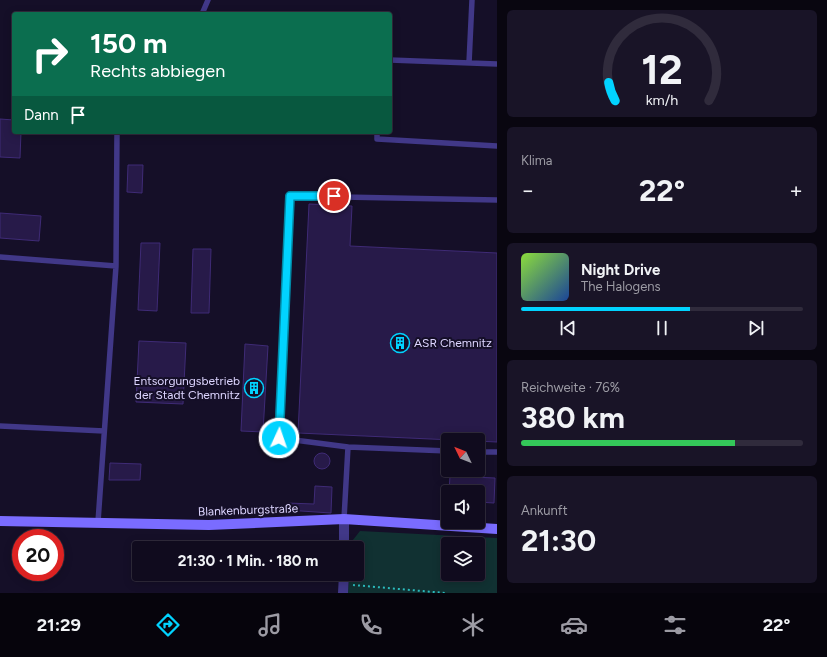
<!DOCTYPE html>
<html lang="de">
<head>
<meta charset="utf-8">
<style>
	:root { --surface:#100b1e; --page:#191427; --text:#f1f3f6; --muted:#9c9ba4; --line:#302b3c; --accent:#01d3ff }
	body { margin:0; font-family:Figtree,sans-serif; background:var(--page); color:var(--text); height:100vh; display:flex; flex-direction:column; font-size:15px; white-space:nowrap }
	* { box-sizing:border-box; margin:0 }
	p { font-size:13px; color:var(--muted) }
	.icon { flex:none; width:22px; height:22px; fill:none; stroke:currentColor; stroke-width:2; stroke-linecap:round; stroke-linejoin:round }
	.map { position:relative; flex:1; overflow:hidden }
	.panel { display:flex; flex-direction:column; gap:10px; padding:10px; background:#090610; width:330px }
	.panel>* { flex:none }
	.hud { position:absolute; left:12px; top:12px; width:380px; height:122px; border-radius:4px; box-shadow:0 2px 10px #0003,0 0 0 1px var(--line); background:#0b6e4f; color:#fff; overflow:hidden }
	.needle { width:26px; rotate:313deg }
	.controls { position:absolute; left:441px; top:433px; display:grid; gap:8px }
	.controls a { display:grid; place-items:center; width:44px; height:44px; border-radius:4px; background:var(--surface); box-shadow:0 2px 10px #0003,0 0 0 1px var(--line); font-size:20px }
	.speed { position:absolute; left:12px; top:529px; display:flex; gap:8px; font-size:20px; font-weight:700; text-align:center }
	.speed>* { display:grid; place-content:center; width:52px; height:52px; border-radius:50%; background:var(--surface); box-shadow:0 2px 10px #0003,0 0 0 1px var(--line); line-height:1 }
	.speed .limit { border:6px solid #d22; background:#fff; color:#111 }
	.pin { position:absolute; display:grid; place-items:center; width:34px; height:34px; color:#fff; margin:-17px; border:2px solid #fff; border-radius:50%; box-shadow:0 1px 4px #0007 }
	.me { position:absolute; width:44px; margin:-22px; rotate:3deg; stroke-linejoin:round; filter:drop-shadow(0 0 3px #0008) }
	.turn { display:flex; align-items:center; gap:14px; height:84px; padding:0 12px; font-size:18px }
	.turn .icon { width:52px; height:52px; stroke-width:2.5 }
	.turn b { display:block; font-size:28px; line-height:34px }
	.then { display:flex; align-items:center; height:38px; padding:0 12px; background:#0003; gap:8px; font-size:15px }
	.big { font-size:30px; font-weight:700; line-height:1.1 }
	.panel .card { flex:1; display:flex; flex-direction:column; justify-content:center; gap:6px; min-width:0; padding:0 14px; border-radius:6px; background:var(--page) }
	.panel .dial { align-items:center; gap:0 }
	.dial svg { height:104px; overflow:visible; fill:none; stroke:var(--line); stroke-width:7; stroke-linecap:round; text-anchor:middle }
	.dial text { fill:var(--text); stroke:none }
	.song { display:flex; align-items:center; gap:12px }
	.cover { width:48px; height:48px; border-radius:6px; background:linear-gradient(135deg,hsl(90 70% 55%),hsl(220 70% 35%)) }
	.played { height:4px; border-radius:2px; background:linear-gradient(90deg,var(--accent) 60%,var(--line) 60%) }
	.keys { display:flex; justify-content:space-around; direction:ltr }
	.heat { display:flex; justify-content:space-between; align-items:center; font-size:22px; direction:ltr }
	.charge { height:6px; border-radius:3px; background:linear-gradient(90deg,#34c759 76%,var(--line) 0) }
	.trip { position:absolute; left:132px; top:541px; width:232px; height:40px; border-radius:4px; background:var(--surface); box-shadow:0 2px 10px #0003,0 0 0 1px var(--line); font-weight:700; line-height:40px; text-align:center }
	.tabs { display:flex; height:64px; justify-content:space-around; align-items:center; background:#06040c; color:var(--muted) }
	.tabs .icon { width:28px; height:28px }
	.tabs .selected { color:var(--accent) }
	.tabs b { font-size:18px; color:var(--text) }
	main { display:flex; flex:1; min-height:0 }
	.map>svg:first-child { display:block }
</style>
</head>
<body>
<main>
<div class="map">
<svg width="497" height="593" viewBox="0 0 497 593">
	<rect width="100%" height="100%" fill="#150f28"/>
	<path fill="#113132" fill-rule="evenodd" d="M360,531l137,7v55h-149l1,-19h8v-26h-8v-3zM448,544h30v30h-30z"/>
	<path fill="#271a49" stroke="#3f2b76" d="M0,119l14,1v12h7l-1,26 -20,-1z
		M128,165h15l-1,28 -15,-1z
		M309,204l43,2 -2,40 147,7v189l-199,-9z
		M0,213l41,3 -2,25 -39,-3z
		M141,243h19l-3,68 -19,-1z
		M193,249h18l-2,64h-18z
		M139,341l47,2 -3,61 -47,-2z
		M245,344l23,2 -5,86 -22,-1z
		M314 461a8 8 0 1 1 16 0a8 8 0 1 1-16 0Z
		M110,463l31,1 -1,16h-31z
		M450,476l45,2 -1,25 -16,-1v-10h-29z
		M315,486l17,1 -1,26 -45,-3 1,-7 27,1z"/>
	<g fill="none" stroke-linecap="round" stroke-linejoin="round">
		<path stroke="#2bbbbd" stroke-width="2" stroke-dasharray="2 3" stroke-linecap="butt" d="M353,585l92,8"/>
		<path stroke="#413888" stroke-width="5.5" d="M202,14l6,-14
			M390,60l107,4
			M469,63l3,-63
			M377,132v7l120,7
			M0,257l116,9
			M0,426l104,5
			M348,447l-69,-9 11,-242 207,4
			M478,452h19
			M344,519l4,-72 100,4
			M98,522l18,-256 1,-134"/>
		<path stroke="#413888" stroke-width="10" d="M344,548v-29
			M343,593l1,-19"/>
		<path stroke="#7a6cff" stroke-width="10" d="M0,521l209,4 135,-6 153,10"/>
	</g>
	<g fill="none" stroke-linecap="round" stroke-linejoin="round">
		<defs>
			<path id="route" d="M279,438l11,-242h44"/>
		</defs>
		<use href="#route" stroke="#0189a6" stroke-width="10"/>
		<use href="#route" stroke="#01d3ff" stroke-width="7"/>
	</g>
	<defs>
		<symbol id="building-ring" viewBox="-11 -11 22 22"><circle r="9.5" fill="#150f28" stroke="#01d3ff" stroke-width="1.5"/><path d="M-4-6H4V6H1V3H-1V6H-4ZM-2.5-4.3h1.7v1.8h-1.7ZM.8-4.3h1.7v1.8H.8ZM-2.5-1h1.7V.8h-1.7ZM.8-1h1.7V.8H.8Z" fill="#01d3ff"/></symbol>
	</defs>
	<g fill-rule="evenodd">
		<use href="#building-ring" x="389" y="332" width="22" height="22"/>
		<use href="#building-ring" x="243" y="377" width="22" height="22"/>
	</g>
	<g text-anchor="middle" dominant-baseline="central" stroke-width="4" stroke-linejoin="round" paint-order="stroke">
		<g font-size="12" fill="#ddd5ff" stroke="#150f28" text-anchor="start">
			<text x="414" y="343">ASR Chemnitz</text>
			<text x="240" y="381" text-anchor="end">Entsorgungsbetrieb<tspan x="240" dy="14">der Stadt Chemnitz</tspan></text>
		</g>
		<g font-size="12" fill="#ddd5ff" stroke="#150f28">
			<text transform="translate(248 510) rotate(-2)">Blankenburgstraße</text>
		</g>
	</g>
</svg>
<div class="controls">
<a><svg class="needle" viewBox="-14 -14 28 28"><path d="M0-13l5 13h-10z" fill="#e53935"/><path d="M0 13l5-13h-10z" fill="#9c9ba4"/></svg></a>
<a><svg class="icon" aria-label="sound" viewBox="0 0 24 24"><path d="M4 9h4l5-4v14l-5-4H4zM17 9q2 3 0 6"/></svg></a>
<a><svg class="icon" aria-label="layers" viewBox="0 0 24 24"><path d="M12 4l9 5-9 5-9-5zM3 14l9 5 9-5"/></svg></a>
</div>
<div class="speed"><div class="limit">20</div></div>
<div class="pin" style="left:334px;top:196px;background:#d93025"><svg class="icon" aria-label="arrive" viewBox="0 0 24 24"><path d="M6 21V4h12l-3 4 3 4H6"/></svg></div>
<svg class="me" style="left:279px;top:438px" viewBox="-20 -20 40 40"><circle r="17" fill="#01d3ff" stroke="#fff" stroke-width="3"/><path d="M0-11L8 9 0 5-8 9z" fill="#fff"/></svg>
<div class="trip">21:30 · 1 Min. · 180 m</div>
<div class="hud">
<div class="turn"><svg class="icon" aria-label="right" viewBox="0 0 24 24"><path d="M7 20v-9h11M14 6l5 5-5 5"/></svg><div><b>150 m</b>Rechts abbiegen</div></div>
<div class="then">Dann<svg class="icon" aria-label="arrive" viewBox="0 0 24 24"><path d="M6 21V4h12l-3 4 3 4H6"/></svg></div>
</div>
</div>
<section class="panel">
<div class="card dial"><svg viewBox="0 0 100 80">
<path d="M14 69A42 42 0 1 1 86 69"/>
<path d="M14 69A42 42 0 0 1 9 55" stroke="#01d3ff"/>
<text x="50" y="56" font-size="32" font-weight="700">12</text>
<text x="50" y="72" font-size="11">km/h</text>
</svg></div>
<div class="card"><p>Klima</p>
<div class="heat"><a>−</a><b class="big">22°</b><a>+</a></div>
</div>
<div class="card">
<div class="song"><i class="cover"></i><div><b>Night Drive</b><p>The Halogens</p></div></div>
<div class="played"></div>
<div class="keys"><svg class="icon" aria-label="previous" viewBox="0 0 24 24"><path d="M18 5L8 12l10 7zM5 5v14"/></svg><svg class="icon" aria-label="pause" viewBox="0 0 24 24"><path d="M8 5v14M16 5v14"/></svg><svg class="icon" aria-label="next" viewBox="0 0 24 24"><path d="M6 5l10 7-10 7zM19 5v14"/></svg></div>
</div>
<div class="card"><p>Reichweite · 76%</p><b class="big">380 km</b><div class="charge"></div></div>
<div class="card"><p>Ankunft</p><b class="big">21:30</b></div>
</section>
</main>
<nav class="tabs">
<b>21:29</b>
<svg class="icon selected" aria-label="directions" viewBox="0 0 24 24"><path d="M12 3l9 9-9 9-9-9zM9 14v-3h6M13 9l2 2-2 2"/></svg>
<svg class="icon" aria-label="music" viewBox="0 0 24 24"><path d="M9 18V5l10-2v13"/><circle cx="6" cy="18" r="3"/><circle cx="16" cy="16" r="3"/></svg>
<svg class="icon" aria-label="phone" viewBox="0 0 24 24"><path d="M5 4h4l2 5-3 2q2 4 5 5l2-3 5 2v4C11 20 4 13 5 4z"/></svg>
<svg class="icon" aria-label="climate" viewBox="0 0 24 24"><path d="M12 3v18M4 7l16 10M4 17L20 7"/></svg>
<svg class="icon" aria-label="car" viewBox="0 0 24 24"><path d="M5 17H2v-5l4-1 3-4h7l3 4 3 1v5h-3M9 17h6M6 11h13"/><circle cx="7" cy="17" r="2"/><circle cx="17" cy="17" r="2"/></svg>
<svg class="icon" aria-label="filters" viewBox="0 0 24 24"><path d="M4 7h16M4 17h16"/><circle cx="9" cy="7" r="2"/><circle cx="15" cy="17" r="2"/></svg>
<b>22°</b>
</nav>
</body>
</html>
